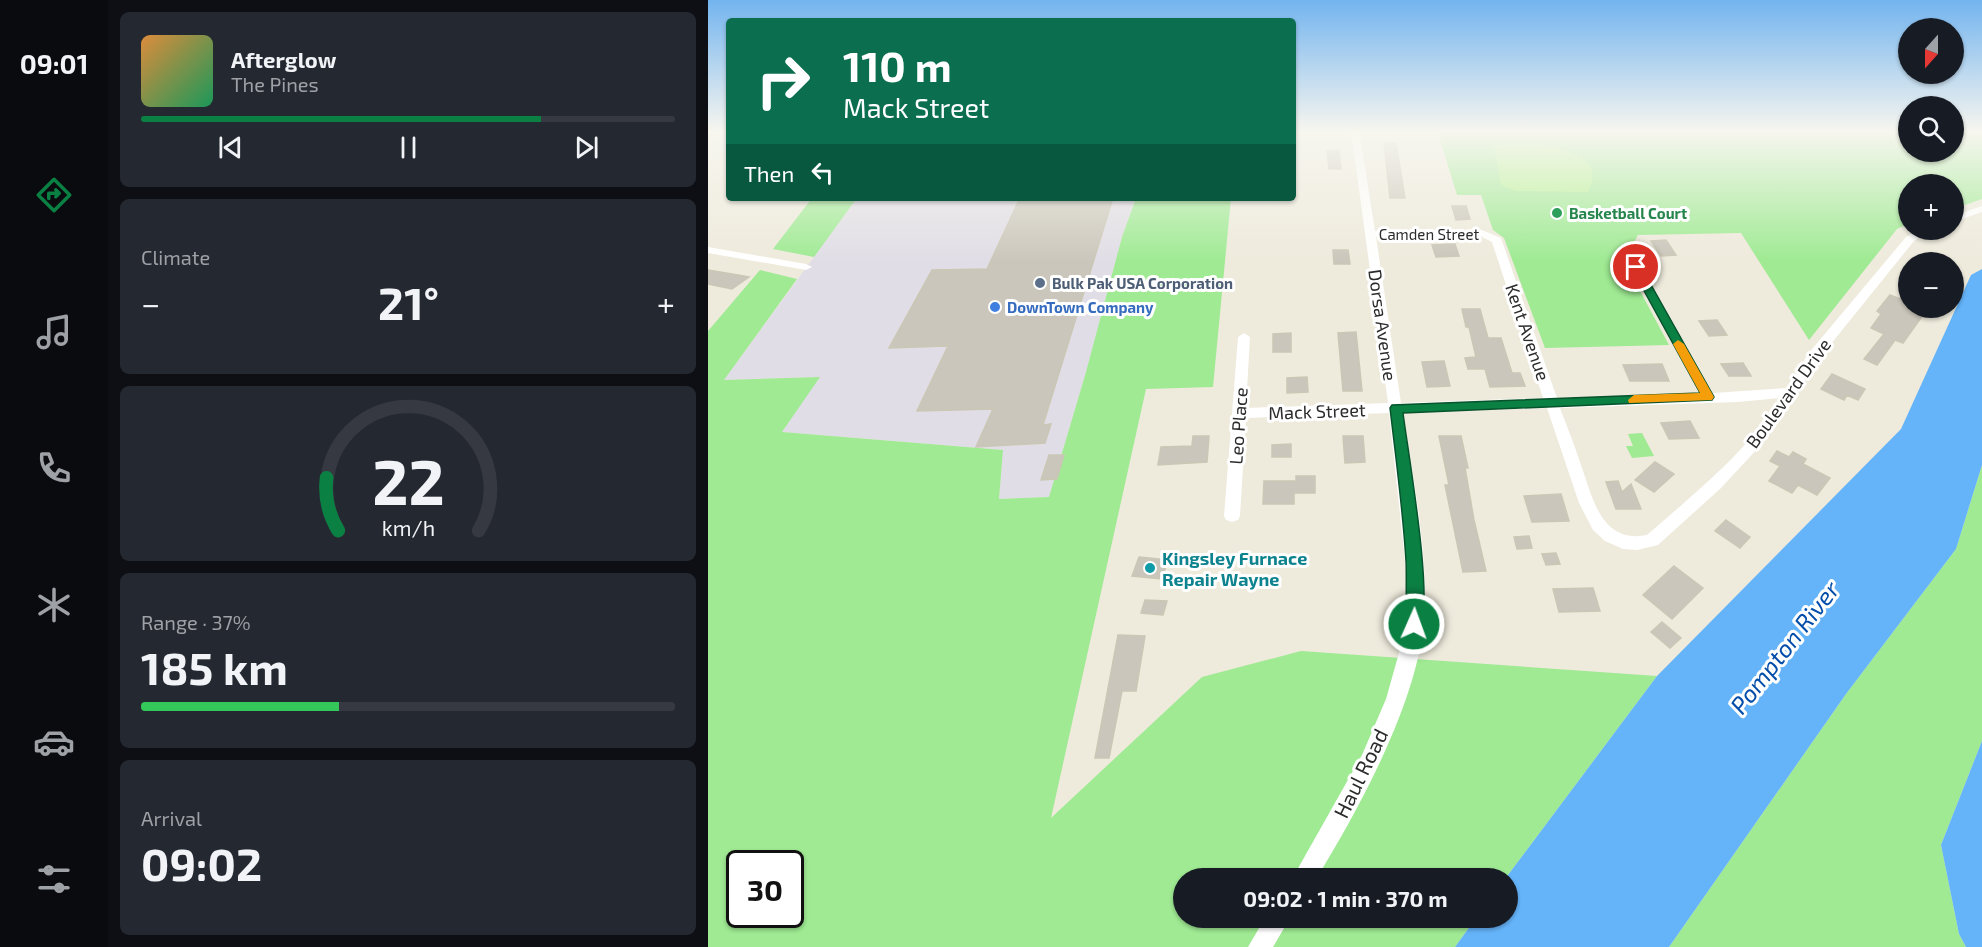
<!DOCTYPE html>
<html lang="en">
<head>
<meta charset="utf-8">
<style>
	:root { --surface:#171b24; --page:#242831; --text:#f1f3f6; --muted:#9ea1a6; --line:#363941; --accent:#0b8043 }
	body { margin:0; font-family:"Exo 2",sans-serif; background:var(--page); color:var(--text); height:100vh; display:flex; flex-direction:column; font-size:22px; white-space:nowrap }
	* { box-sizing:border-box; margin:0 }
	p { font-size:20px; color:var(--muted) }
	.icon { flex:none; width:33px; height:33px; fill:none; stroke:currentColor; stroke-width:2; stroke-linecap:round; stroke-linejoin:round }
	.map { position:relative; flex:1; overflow:hidden }
	.drawer { display:flex; flex-direction:column; gap:12px; padding:12px; background:#0d0f14; width:600px }
	.drawer>* { flex:none }
	.hud { position:absolute; left:18px; top:18px; width:570px; height:183px; border-radius:6px; box-shadow:0 2px 4px #0004; background:#0b6e4f; color:#fff; overflow:hidden }
	.needle { width:39px; rotate:201deg }
	.controls { position:absolute; left:1190px; top:18px; display:grid; gap:12px }
	.controls a { display:grid; place-items:center; width:66px; height:66px; border-radius:50%; background:var(--surface); box-shadow:0 2px 4px #0004; font-size:30px }
	.speed { position:absolute; left:18px; top:850px; display:flex; gap:12px; font-size:30px; font-weight:700; text-align:center }
	.speed>* { display:grid; place-content:center; width:78px; height:78px; border-radius:50%; background:var(--surface); box-shadow:0 2px 4px #0004; line-height:1 }
	.speed .limit { border:3px solid #111; border-radius:9px; background:#fff; color:#111 }
	.pin { position:absolute; display:grid; place-items:center; width:51px; height:51px; color:#fff; margin:-26px; border:3px solid #fff; border-radius:50%; box-shadow:0 2px 6px #0007 }
	.me { position:absolute; width:66px; margin:-33px; rotate:2deg; stroke-linejoin:round; filter:drop-shadow(0 0 4px #0008) }
	.turn { display:flex; align-items:center; gap:21px; height:126px; padding:0 18px; font-size:27px }
	.turn .icon { width:78px; height:78px; stroke-width:2.5 }
	.turn b { display:block; font-size:42px; line-height:51px }
	.then { display:flex; align-items:center; height:57px; padding:0 18px; background:#0003; gap:12px; font-size:22px }
	.big { font-size:45px; font-weight:700; line-height:1.1 }
	.drawer .card { flex:1; display:flex; flex-direction:column; justify-content:center; gap:9px; min-width:0; padding:0 21px; border-radius:9px; background:var(--page) }
	.drawer .dial { align-items:center; gap:0 }
	.dial svg { height:156px; overflow:visible; fill:none; stroke:var(--line); stroke-width:7; stroke-linecap:round; text-anchor:middle }
	.dial text { fill:var(--text); stroke:none }
	.song { display:flex; align-items:center; gap:18px }
	.cover { width:72px; height:72px; border-radius:9px; background:linear-gradient(135deg,hsl(30 70% 55%),hsl(150 70% 35%)) }
	.played { height:6px; border-radius:3px; background:linear-gradient(90deg,var(--accent) 75%,var(--line) 75%) }
	.keys { display:flex; justify-content:space-around; direction:ltr }
	.heat { display:flex; justify-content:space-between; align-items:center; font-size:33px; direction:ltr }
	.charge { height:9px; border-radius:4px; background:linear-gradient(90deg,#34c759 37%,var(--line) 0) }
	.trip { position:absolute; left:465px; top:868px; width:345px; height:60px; border-radius:30px; background:var(--surface); box-shadow:0 2px 4px #0004; font-weight:700; line-height:60px; text-align:center }
	main { display:flex; flex:1; min-height:0 }
	.tabs { display:flex; flex-direction:column; width:108px; justify-content:space-around; align-items:center; background:#090b0e; color:var(--muted) }
	.tabs .icon { width:42px; height:42px }
	.tabs .selected { color:var(--accent) }
	.tabs b { font-size:27px; color:var(--text) }
	.map>svg:first-child { display:block }
</style>
</head>
<body>
<main>
<nav class="tabs">
<b>09:01</b>
<svg class="icon selected" aria-label="directions" viewBox="0 0 24 24"><path d="M12 3l9 9-9 9-9-9zM9 14v-3h6M13 9l2 2-2 2"/></svg>
<svg class="icon" aria-label="music" viewBox="0 0 24 24"><path d="M9 18V5l10-2v13"/><circle cx="6" cy="18" r="3"/><circle cx="16" cy="16" r="3"/></svg>
<svg class="icon" aria-label="phone" viewBox="0 0 24 24"><path d="M5 4h4l2 5-3 2q2 4 5 5l2-3 5 2v4C11 20 4 13 5 4z"/></svg>
<svg class="icon" aria-label="climate" viewBox="0 0 24 24"><path d="M12 3v18M4 7l16 10M4 17L20 7"/></svg>
<svg class="icon" aria-label="car" viewBox="0 0 24 24"><path d="M5 17H2v-5l4-1 3-4h7l3 4 3 1v5h-3M9 17h6M6 11h13"/><circle cx="7" cy="17" r="2"/><circle cx="17" cy="17" r="2"/></svg>
<svg class="icon" aria-label="filters" viewBox="0 0 24 24"><path d="M4 7h16M4 17h16"/><circle cx="9" cy="7" r="2"/><circle cx="15" cy="17" r="2"/></svg>
</nav>
<section class="drawer">
<div class="card">
<div class="song"><i class="cover"></i><div><b>Afterglow</b><p>The Pines</p></div></div>
<div class="played"></div>
<div class="keys"><svg class="icon" aria-label="previous" viewBox="0 0 24 24"><path d="M18 5L8 12l10 7zM5 5v14"/></svg><svg class="icon" aria-label="pause" viewBox="0 0 24 24"><path d="M8 5v14M16 5v14"/></svg><svg class="icon" aria-label="next" viewBox="0 0 24 24"><path d="M6 5l10 7-10 7zM19 5v14"/></svg></div>
</div>
<div class="card"><p>Climate</p>
<div class="heat"><a>−</a><b class="big">21°</b><a>+</a></div>
</div>
<div class="card dial"><svg viewBox="0 0 100 80">
<path d="M14 69A42 42 0 1 1 86 69"/>
<path d="M14 69A42 42 0 0 1 8 42" stroke="#0b8043"/>
<text x="50" y="56" font-size="32" font-weight="700">22</text>
<text x="50" y="72" font-size="11">km/h</text>
</svg></div>
<div class="card"><p>Range · 37%</p><b class="big">185 km</b><div class="charge"></div></div>
<div class="card"><p>Arrival</p><b class="big">09:02</b></div>
</section>
<div class="map">
<svg width="1274" height="947" viewBox="0 0 1274 947">
	<rect width="100%" height="100%" fill="#eeeadc"/>
	<path fill="#e1dde6" d="M149,198h279l-14,39 -36,135 -37,125 -50,2 4,-49 -221,-18 37,-55 -95,3z"/>
	<path fill="#9fea93" fill-rule="evenodd" d="M729,130h471v22h45v-22h29v69l-29,10v-25h-45v40l-11,5 -88,111 -68,-107 -103,2 -14,26 45,84 -124,3 -41,-110 -11,-8 -12,-35h-24z
		M104,198h45l-43,59 -41,-8z
		M428,198h95l-18,189 -67,2 -95,429 151,-141 99,-26 356,25 -152,203h-321v39h292l-21,29h-747v-616l52,-61 37,9 -73,101 96,-3 -38,55 221,18 -4,49 50,-2 37,-125 36,-135zM32,864h50v51h-50z
		M934,433l12,23 -22,2 -6,-12h7l-5,-12z
		M1274,465v276l-41,104 18,89 7,13h-297l177,-253 110,-145z"/>
	<path fill="#b3f28e" d="M827,144c25,4 73,12 53,48l-73,-1 -14,-6 -7,-40z"/>
	<path fill="#65b4fa" d="M1274,269v196l-26,84 -110,145 -177,253h-214l21,-29h32v-39h-3l152,-203 244,-247 70,-154z
		M1274,741v206h-16l-7,-13 -18,-89z"/>
	<path fill="#cac6bb" stroke="#cac7b5" stroke-width="1.5" d="M676,143h12l9,55h-15z
		M631,150l2,19h-12l-2,-18z
		M312,198h93l-70,227 8,-1 -6,19 -69,4 17,-38 -76,2 31,-65 -59,2 43,-78 55,-1z
		M744,206h14l4,13 -14,1z
		M958,240l10,15 -15,1 -10,-15z
		M744,244h3l4,12 -23,1 -4,-12z
		M625,250h15l2,14h-16z
		M0,270l24,4 17,3 -17,12 -24,-5z
		M1182,295l18,7v6h20l-25,35 -8,-3 -18,25 -13,-6 20,-25 -13,-6 10,-14 -4,-3z
		M754,309h18l8,29h13l11,35h8l5,13 -35,1 -5,-18h-17l-3,-11 11,-1 -7,-30h-3z
		M1009,320l10,15 -18,1 -10,-15z
		M648,332l6,59h-19l-5,-58z
		M583,333v19h-18v-18z
		M736,361l6,25 -23,1 -5,-25z
		M1035,363l8,13h-22l-8,-12z
		M954,364l7,17h-39l-7,-16z
		M1124,374l33,15 -7,11 -11,-5 -3,5 -23,-11z
		M599,377l1,15 -21,1v-15z
		M982,421l9,17 -30,1 -8,-16z
		M485,436h16l-2,26 -49,3 3,-18 31,-1z
		M635,436h20l2,26 -20,1z
		M731,436h22l7,32h-3l9,52 12,51 -23,1 -18,-87h4z
		M583,444v13h-19v-12z
		M1069,451l12,6 4,-5 13,7 -3,5 27,14 -13,17 -19,-10 -6,8 -23,-12 11,-15 -10,-5z
		M341,455h15l-7,24 -16,1z
		M947,462l19,12 -20,18 -19,-12z
		M588,476h19v17h-21v11h-31l1,-23h32z
		M910,481l4,11 9,-8 10,25h-25l-10,-27z
		M853,494l8,27 -37,1 -8,-26z
		M1018,520l24,17 -10,11 -25,-17z
		M821,536l3,12 -15,1 -3,-12z
		M848,553l4,11 -14,1 -4,-11z
		M431,557l29,3 -6,19 -30,-3z
		M966,566l29,22 -31,31 -29,-24z
		M885,588l7,23 -41,1 -6,-23z
		M437,600l22,1 -4,14 -22,-2z
		M954,622l19,16 -11,10 -19,-16z
		M410,635l27,1 -9,55h-14l-13,67h-14z"/>
	<g fill="none" stroke-linecap="round" stroke-linejoin="round">
		<path fill="#fff" fill-rule="evenodd" d="M643,130h8l16,101 107,-1 19,8 56,160 142,-5 -69,-126 2,-2h8l2,2 71,126 74,-5 21,-34 98,-117 13,-7h12l-17,11 -96,119 -31,50 -28,37 -38,41 -63,57 -21,5 -14,-1 -18,-8 -12,-11 -14,-27 -32,-95 -144,5c10,62 26,145 21,208 -7,82 -65,188 -108,258h-24l70,-124 24,-56 18,-64 3,-26 -1,-39 -17,-157 -143,5 -6,98 -2,4 -6,2 -6,-2 -2,-4 14,-179 6,-4 6,4 -4,71 142,-5zM772,236l12,6 51,156 -142,5 -25,-166zM1073,398c-34,54 -86,95 -134,137 -46,9 -54,-37 -66,-70 -6,-19 -14,-38 -21,-57l178,-6z
			M1274,206v6l-29,10v-6z
			M0,247l98,17 6,3 -6,3 -98,-17z
			M557,918h25l-17,29h-25z"/>
	</g>
	<linearGradient id="sky" x2="0" y2="1"><stop stop-color="#73b4ef"/><stop offset="0.5" stop-color="#f7f6ef"/><stop offset="1" stop-color="#f7f6ef" stop-opacity="0"/></linearGradient>
	<rect width="1274" height="262" fill="url(#sky)"/>
	<path fill="#0b8043" stroke="#07532c" stroke-width="1.5" d="M928,264l5,3 73,130 -2,3 -309,13c5,40 31,186 17,216l-6,3 -6,-3c-3,-7 -1,-55 -2,-68 -3,-51 -10,-102 -16,-153l2,-3 308,-12 -69,-126z"/>
	<path fill="#f59e0b" d="M970,340l6,4 30,53 -2,3 -83,3 -1,-3 6,-5 66,-2 -27,-49z"/>
	<circle fill="#2e9e5b" stroke="#fff" stroke-width="2" cx="849" cy="213" r="6"/>
	<circle fill="#5c6f8a" stroke="#fff" stroke-width="2" cx="332" cy="283" r="6"/>
	<circle fill="#3f7fe0" stroke="#fff" stroke-width="2" cx="287" cy="307" r="6"/>
	<circle fill="#0f9aa8" stroke="#fff" stroke-width="2" cx="442" cy="568" r="6"/>
	<g text-anchor="middle" dominant-baseline="central" stroke-width="6" stroke-linejoin="round" paint-order="stroke">
		<g font-size="15" font-weight="bold" fill="#27864d" stroke="#fff" text-anchor="start">
			<text x="861" y="213">Basketball Court</text>
		</g>
		<g font-size="15" fill="#2b2b2b" stroke="#fff">
			<text x="721" y="234">Camden Street</text>
		</g>
		<g font-size="15" font-weight="bold" fill="#4e5e75" stroke="#fff" text-anchor="start">
			<text x="344" y="283">Bulk Pak USA Corporation</text>
		</g>
		<g font-size="15" font-weight="bold" fill="#366cbe" stroke="#fff" text-anchor="start">
			<text x="299" y="307">DownTown Company</text>
		</g>
		<g font-size="18" fill="#2b2b2b" stroke="#fff">
			<text transform="translate(675 325) rotate(82)">Dorsa Avenue</text>
			<text transform="translate(820 332) rotate(71)">Kent Avenue</text>
			<text transform="translate(1080 393) rotate(-54)">Boulevard Drive</text>
			<text transform="translate(609 411) rotate(-2)">Mack Street</text>
			<text transform="translate(530 426) rotate(-86)">Leo Place</text>
		</g>
		<g font-size="18" font-weight="bold" fill="#0d838f" stroke="#fff" text-anchor="start">
			<text x="454" y="558">Kingsley Furnace<tspan x="454" dy="21">Repair Wayne</tspan></text>
		</g>
		<g font-size="21" fill="#2b2b2b" stroke="#fff">
			<text transform="translate(652 773) rotate(-64)">Haul Road</text>
		</g>
		<g font-size="24" font-style="italic" fill="#014da9" stroke="#fff">
			<text transform="translate(1076 647) rotate(-52)">Pompton River</text>
		</g>
	</g>
</svg>
<div class="controls">
<a><svg class="needle" viewBox="-14 -14 28 28"><path d="M0-13l5 13h-10z" fill="#e53935"/><path d="M0 13l5-13h-10z" fill="#9ea1a6"/></svg></a>
<a><svg class="icon" aria-label="search" viewBox="0 0 24 24"><circle cx="10" cy="10" r="6"/><path d="M15 15l6 6"/></svg></a>
<a>+</a>
<a>−</a>
</div>
<div class="speed"><div class="limit">30</div></div>
<div class="pin" style="left:928px;top:267px;background:#d93025"><svg class="icon" aria-label="arrive" viewBox="0 0 24 24"><path d="M6 21V4h12l-3 4 3 4H6"/></svg></div>
<svg class="me" style="left:706px;top:624px" viewBox="-20 -20 40 40"><circle r="17" fill="#0b8043" stroke="#fff" stroke-width="3"/><path d="M0-11L8 9 0 5-8 9z" fill="#fff"/></svg>
<div class="trip">09:02 · 1 min · 370 m</div>
<div class="hud">
<div class="turn"><svg class="icon" aria-label="right" viewBox="0 0 24 24"><path d="M7 20v-9h11M14 6l5 5-5 5"/></svg><div><b>110 m</b>Mack Street</div></div>
<div class="then">Then<svg class="icon" aria-label="left" viewBox="0 0 24 24"><path d="M17 20v-9H6M10 6l-5 5 5 5"/></svg></div>
</div>
</div>
</main>
</body>
</html>
